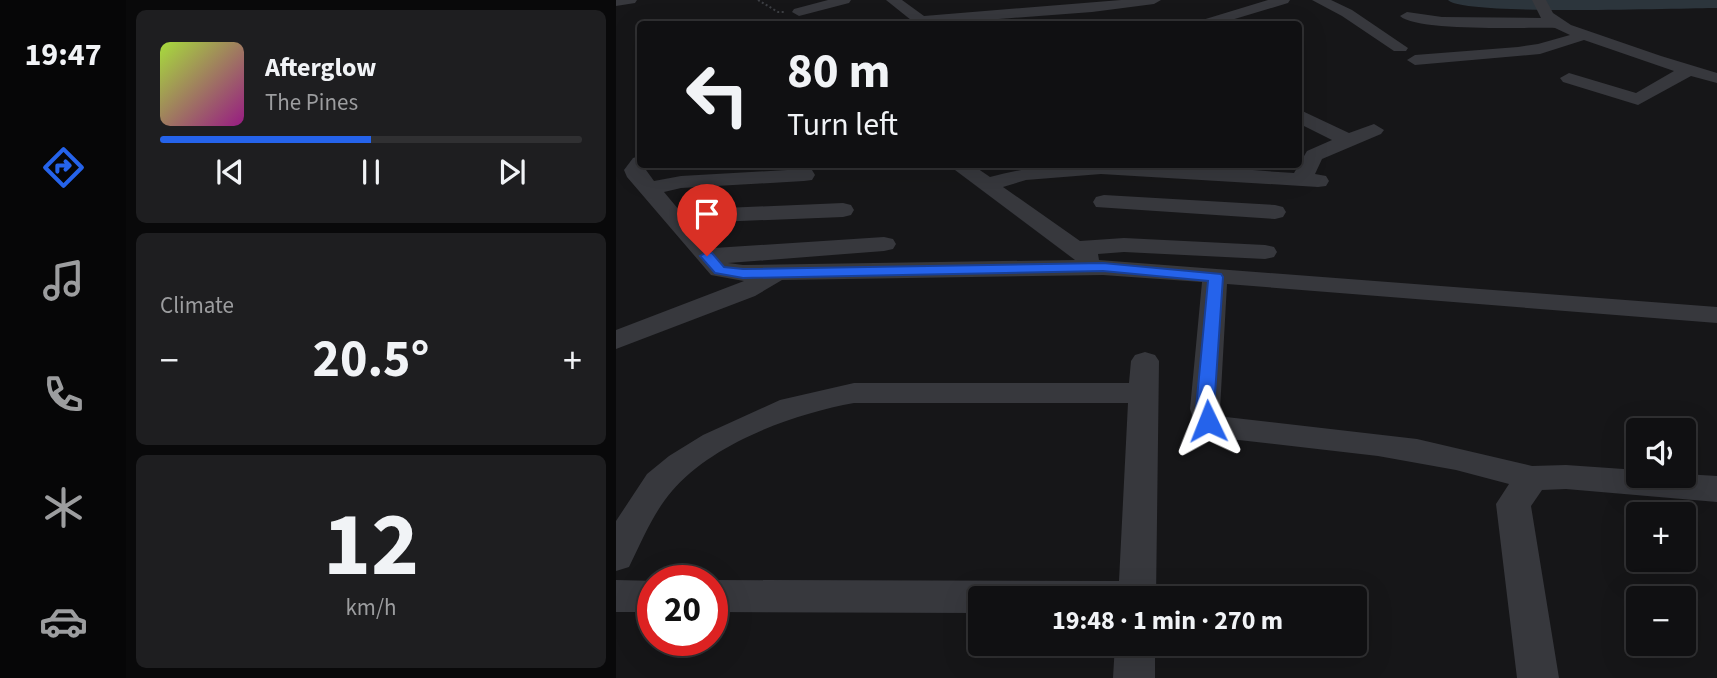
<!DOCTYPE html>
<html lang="en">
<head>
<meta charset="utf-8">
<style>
	:root { --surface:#101012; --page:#1e1e20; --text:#f1f3f6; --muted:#9c9d9f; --line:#303032; --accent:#2563eb }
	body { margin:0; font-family:"Source Sans 3",sans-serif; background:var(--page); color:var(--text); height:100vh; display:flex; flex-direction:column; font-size:26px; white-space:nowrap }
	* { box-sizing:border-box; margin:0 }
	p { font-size:23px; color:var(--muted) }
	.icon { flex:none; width:38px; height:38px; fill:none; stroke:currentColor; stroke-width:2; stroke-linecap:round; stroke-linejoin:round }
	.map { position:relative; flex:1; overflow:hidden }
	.drawer { display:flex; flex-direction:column; gap:10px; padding:10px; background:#09090a; width:490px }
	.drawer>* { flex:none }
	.hud { position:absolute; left:21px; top:21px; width:665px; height:147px; border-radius:7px; box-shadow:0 7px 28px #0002,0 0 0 2px var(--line); background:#101012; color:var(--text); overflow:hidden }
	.controls { position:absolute; left:1010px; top:418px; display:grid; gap:14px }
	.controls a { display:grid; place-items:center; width:70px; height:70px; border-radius:7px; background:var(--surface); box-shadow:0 7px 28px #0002,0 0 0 2px var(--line); font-size:35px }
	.speed { position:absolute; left:21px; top:565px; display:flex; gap:14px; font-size:35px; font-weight:700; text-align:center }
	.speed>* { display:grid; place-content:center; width:91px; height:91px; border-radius:50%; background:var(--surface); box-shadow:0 7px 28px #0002,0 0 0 2px var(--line); line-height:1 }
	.speed .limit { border:10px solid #d22; background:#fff; color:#111 }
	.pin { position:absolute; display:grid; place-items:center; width:60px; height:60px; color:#fff; margin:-72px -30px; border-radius:50% 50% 50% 0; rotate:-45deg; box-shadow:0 0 7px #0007 }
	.pin .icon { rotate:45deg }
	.me { position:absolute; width:77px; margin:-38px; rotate:358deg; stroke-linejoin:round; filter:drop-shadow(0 0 5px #0008) }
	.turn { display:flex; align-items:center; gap:24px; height:147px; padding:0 35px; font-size:32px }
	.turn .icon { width:91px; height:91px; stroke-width:2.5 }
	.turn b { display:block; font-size:49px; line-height:60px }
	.big { font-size:52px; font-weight:700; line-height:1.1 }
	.drawer .widget { flex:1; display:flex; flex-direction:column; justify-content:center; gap:10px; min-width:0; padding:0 24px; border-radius:10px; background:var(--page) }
	.drawer .dial { align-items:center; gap:0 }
	.dial b { font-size:91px; line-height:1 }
	.song { display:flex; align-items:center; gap:21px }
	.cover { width:84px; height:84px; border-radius:10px; background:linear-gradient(135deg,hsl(80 70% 55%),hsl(310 70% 35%)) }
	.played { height:7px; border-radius:4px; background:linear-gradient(90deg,var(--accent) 50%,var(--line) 50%) }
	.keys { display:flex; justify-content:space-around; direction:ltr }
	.heat { display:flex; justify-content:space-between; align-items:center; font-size:38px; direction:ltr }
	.trip { position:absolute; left:352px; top:586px; width:399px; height:70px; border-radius:7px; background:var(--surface); box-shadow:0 7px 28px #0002,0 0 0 2px var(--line); font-weight:700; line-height:70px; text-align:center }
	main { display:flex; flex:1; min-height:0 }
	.dock { display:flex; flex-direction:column; width:126px; justify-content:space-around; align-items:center; background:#060607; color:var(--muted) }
	.dock .icon { width:49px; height:49px }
	.dock .selected { color:var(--accent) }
	.dock b { font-size:32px; color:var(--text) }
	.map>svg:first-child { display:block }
</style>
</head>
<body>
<main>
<nav class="dock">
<b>19:47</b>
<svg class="icon selected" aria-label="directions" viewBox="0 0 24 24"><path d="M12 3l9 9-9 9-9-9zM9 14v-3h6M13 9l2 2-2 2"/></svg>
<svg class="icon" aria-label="music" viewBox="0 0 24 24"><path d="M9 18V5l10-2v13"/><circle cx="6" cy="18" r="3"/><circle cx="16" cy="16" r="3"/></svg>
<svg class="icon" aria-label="phone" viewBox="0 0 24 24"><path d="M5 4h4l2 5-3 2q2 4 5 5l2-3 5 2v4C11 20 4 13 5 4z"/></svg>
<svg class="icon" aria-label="climate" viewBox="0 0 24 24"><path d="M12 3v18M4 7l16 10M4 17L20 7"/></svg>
<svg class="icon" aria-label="car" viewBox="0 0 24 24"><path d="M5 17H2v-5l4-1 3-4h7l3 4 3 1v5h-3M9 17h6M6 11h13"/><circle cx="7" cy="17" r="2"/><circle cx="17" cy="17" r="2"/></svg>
</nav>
<section class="drawer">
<div class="widget">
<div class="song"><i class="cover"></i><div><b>Afterglow</b><p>The Pines</p></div></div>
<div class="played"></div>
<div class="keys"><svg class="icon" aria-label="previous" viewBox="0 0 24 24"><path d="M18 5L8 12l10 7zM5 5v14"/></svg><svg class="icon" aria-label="pause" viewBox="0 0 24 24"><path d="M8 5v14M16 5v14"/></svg><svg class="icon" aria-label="next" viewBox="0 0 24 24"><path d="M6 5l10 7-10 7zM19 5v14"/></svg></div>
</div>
<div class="widget"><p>Climate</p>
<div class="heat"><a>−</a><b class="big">20.5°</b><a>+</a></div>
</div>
<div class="widget dial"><b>12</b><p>km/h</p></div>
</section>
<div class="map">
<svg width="1101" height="678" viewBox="0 0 1101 678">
	<rect width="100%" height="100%" fill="#161618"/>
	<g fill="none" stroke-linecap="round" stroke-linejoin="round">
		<path fill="#2c353c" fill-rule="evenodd" d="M832,0h269v8c-35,0 -256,8 -269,-8z"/>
		<path stroke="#3d3f44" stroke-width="2" stroke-dasharray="2 2.5" stroke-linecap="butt" d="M142,0l20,12h6"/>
		<path fill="#37383d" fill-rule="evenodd" d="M0,0h21l-2,3 -19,3z
			M212,0h23l-2,3 -50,13 -7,-4 2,-3z
			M270,0h16l22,16 197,-16h40l-7,4 -62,8 -158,12h-18z
			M652,0h22l-2,3 -70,21h-22l3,-3z
			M696,0h19l21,10 56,38 -2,3h-12l-52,-35z
			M916,0h14l7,13 18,12 90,31 56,17v10l-26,-7 -53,29 -75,-23 -3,-4 9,-5 67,20 38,-22 -90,-31 -44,14 -125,11 -8,-5 8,-5 103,-8 20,-3 32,-9 -15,-7c-29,-1 -138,4 -155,-12l7,-4 35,5 99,1z
			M682,109l51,24 25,-9 10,6 -3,4 -59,25 -7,15 11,2 3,5 -3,5 -8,1 -217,-13 -75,6 -23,7 77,54 44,-3 141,7 9,2 3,5 -3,5 -9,2 -141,-7 -26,2 1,6 618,47v16l-490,-39 -7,125 2,6 4,2 191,22 115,27 34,-1 72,5v6h46v-2l33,2v26l-151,-13 -24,1 -11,16 28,172h-42l-21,-174 13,-20 -53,-14 -78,-14 -157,-18 -24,-9 -7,-20 12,-127 -99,-7 -321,5 -27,16 -139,53v-19l128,-49 -33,-6 -84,-98 -3,-7 9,-12 7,-2v8h9l-3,6 8,11 27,-5 123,-7 8,1 3,5 -3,5 -8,1 -123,7 -17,4 15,18 164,-7 8,2 3,5 -3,5 -8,2 -152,6 23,25 170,-11 9,2 3,5 -3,5 -9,2 -156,12 15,2 332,-5 -128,-96h24l19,13c95,-26 206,-10 304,-4l13,-22 25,-11 -34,-17z
			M488,195l171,10 8,2 3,5 -3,5 -8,2 -179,-12 -3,-5 3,-5z
			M529,352l10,3 4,6 -3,237h-176v15l-268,-1v-31h-4l4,-1 407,1 9,-178h-274c-61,11 -141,40 -182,88 -19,22 -30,50 -43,76l-13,4v-50l31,-47 22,-18 34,-21 77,-35 74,-17h275l2,-22 4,-6z
			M0,580l41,1h-4v31h-37z
			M499,644h40v34h-42z"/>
	</g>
	<path fill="#2563eb" stroke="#184099" stroke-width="2" d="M91,252l5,1 12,14 19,2 360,-6 118,11 2,3 -9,132 3,12 -9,7 -6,-2 -6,-17 12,-128 -105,-10 -360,7 -28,-5 -15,-17z"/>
</svg>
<div class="controls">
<a><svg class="icon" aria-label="sound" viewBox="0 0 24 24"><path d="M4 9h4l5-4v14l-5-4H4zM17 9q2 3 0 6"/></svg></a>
<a>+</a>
<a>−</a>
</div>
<div class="speed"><div class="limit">20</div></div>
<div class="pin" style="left:91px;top:256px;background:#d93025"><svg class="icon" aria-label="arrive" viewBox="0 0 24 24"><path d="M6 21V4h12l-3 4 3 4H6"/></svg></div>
<svg class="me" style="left:592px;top:421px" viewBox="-20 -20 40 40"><path d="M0-17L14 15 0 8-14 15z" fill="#2563eb" stroke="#fff" stroke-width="4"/></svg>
<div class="trip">19:48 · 1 min · 270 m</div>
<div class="hud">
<div class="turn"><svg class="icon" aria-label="left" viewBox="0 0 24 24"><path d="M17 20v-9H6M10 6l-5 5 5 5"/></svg><div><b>80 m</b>Turn left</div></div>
</div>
</div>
</main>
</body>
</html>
